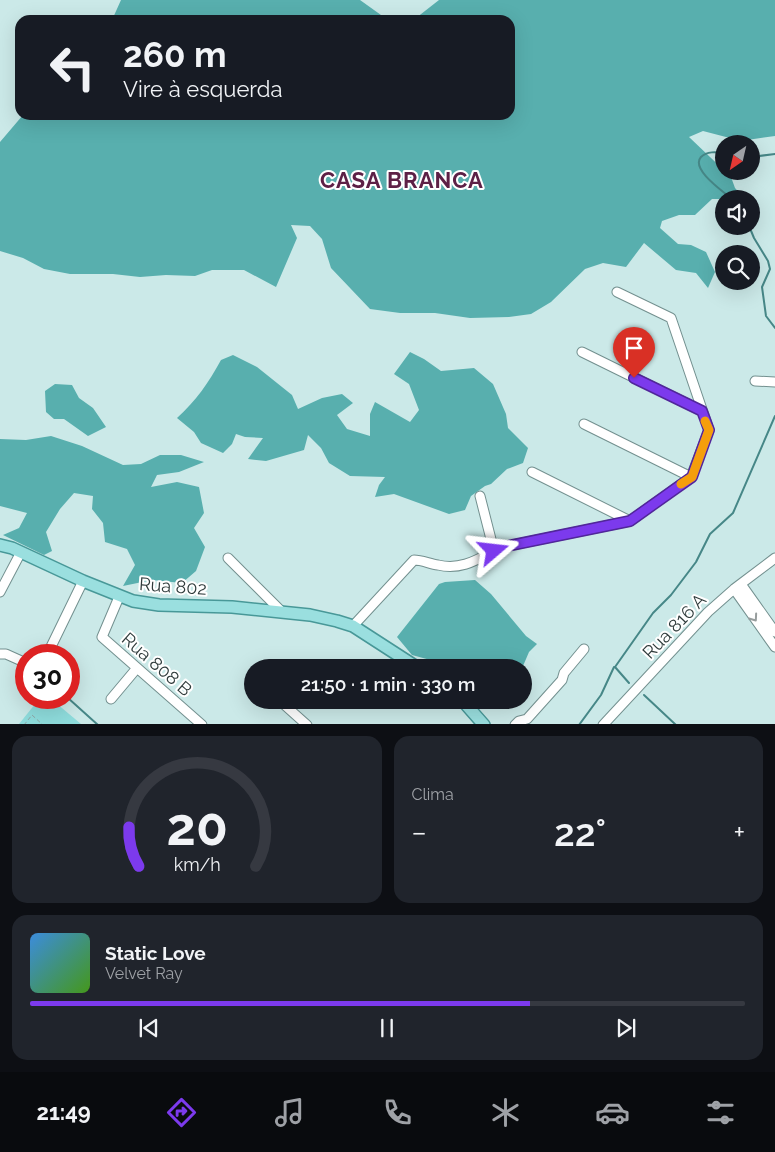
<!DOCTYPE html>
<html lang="pt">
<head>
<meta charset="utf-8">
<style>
	:root { --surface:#171b24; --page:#20242c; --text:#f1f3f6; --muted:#9ea1a6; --line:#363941; --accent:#7c3aed }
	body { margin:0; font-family:Raleway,sans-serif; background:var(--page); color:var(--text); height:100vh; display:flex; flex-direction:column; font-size:19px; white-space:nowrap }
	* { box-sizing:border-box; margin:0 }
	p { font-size:16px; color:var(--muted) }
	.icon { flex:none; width:28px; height:28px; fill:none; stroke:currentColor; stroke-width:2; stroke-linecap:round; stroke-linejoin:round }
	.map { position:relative; height:724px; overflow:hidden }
	.sheet { display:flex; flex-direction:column; gap:12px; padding:12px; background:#0d0f14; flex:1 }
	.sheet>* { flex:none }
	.top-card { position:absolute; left:15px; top:15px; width:500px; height:105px; border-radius:15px; box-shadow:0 5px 20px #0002; background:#171b24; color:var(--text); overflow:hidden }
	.needle { width:32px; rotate:214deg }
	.buttons { position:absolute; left:715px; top:135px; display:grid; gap:10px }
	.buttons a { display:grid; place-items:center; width:45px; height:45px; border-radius:50%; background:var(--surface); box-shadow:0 5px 20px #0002; font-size:25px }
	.speed { position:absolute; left:15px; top:644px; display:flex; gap:10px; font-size:25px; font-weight:700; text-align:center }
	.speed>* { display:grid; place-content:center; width:65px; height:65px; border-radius:50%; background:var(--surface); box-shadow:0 5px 20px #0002; line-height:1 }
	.speed .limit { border:8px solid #d22; background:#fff; color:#111 }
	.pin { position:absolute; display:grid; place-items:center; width:42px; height:42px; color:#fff; margin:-51px -21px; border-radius:50% 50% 50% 0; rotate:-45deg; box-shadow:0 0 5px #0007 }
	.pin .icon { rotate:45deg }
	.me { position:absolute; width:55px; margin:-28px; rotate:73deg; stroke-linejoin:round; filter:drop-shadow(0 0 4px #0008) }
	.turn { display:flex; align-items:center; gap:18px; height:105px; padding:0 25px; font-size:22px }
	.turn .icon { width:65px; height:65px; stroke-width:2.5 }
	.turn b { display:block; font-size:35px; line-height:42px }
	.big { font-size:38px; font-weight:600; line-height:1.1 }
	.sheet .widget { flex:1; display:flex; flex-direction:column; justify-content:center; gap:8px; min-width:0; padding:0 18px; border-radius:15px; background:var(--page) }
	.sheet .dial { align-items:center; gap:0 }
	.dial svg { height:130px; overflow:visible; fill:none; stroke:var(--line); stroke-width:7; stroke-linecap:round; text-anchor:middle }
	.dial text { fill:var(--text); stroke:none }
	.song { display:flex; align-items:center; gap:15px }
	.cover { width:60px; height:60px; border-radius:8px; background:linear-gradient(135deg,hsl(210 70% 55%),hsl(100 70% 35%)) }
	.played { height:5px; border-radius:2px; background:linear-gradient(90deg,var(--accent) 70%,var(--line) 70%) }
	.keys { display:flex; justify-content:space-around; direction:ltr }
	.heat { display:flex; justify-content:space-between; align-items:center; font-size:28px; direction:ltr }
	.sheet .tiles { flex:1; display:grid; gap:12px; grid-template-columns:1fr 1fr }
	.widget:last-child { grid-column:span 2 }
	.trip { position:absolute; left:244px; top:659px; width:288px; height:50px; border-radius:25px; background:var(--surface); box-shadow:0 5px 20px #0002; font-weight:600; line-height:50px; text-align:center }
	.tab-bar { display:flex; height:80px; justify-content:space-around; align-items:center; background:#090b0e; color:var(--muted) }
	.tab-bar .icon { width:35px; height:35px }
	.tab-bar .current { color:var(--accent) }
	.tab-bar b { font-size:22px; color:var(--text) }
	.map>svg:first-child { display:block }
</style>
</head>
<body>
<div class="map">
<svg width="775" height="725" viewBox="0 0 775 725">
	<rect width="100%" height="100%" fill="#cbe9e8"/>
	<path fill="#8edcdc" d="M40,698h10l31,26h-62z"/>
	<path fill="#58afae" d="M121,0h239l28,20h-276z
		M439,0h336v136l-28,4 -21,-3 -23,-6 -14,6 42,40 4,11 10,11h-33l-17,16h-16l-17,6 -2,7 18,16 13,1 15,7 9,20 -7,16 -12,-15 -20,-3 -32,-27 -18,24 -23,-4 -18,6 -34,33 -20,12 -22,3 -39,1 -35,-5h-35l-30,-4 -39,-41 -9,-29 -12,-13 -19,-1 6,13 -21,49 -32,-17h-32l-17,6 -29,-1 -26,2 -27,-3h-43l-26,-5 -21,-11 -23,-7v-109l23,-27h487v-95h-103l9,-2z
		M410,352l14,7 17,12 33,-3 19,16 13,30 2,14 20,20 -5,15 -16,6 -16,15 -6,2 -14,10 -6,14 -16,4 -55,-20 -19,3 4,-12 6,-8 -35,-1 -21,-13 -8,-15 -13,-13 -4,15 -38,11 -18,-2 15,-21 -18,-1 -9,-3 -4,10 -9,9 -22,-10 -7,-11 -17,-14c19,-17 32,-36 44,-58l12,-5 24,12 35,28 6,14 24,-11 20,-4 11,9 -16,12 10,14 23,7v-22l5,-12 35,20 9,-12 -10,-26 -15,-10z
		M55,384l17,1 7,13 14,10 13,19 -18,9 -24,-17h-10l-8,-7 -1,-21z
		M51,436l31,10 41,19 18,-1 19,-9h21l23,7 -25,10 -22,3 -6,12 26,-5 22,5 5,26 -10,15 11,19 -9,24 -14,12 -30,-3 -29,6 12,-21 -8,-16 -22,-7 -2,-19 -11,-14 1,-13 -19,-3 -14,16 -14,23 6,19 -8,4 -41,-20 16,-7 8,-15 -27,-7v-67l26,1z
		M475,580l16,14 35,42 11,8 -8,8 -6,14 -82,1 -7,-6 -22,-6 -15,-18 42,-53 6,-2z"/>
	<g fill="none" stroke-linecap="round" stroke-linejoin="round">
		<path stroke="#468787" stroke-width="2" d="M724,153c-8,-1 -17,-2 -23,4 -11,12 23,35 31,42
			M751,157l24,-3
			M749,226l5,12 14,23 2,8 -8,18 4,29 9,12
			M629,683l-14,-16 38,-54 18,-18 25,-33 14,-28 23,-21 42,-97
			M644,695l32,30
			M68,698l30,27
			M579,725l22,-30 13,-28"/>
		<defs>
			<path id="minor" d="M582,352l120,59
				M755,381l20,1
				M584,424l107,53
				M532,472l98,49
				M494,551l9,-4 127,-26 61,-44 18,-47 -38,-112 -54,-26
				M228,558l54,54
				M741,584l34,48
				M734,589l41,58
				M0,592l21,-40
				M119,597l-17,40 100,88
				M353,626l61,-66c8,0 16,4 24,5 22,5 37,-4 56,-14l-14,-55
				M0,654h6l20,9
				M47,655l36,-74
				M111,699l26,-31
				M279,700l28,25
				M515,725l4,-4 8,-2 35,-39 2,-7 20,-24
				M603,725l105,-113 26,-23 41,-31"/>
			<path id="major" d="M0,545l12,3 71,33 50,20 26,4 73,2 78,8 27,6 16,5 65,42
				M462,700l22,25"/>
		</defs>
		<use href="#minor" stroke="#73908f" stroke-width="11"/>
		<use href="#major" stroke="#489898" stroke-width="14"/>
		<path stroke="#8fa6a6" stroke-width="1" stroke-dasharray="4 2.5" stroke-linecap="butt" d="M24,725l8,-10 11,10"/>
		<use href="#minor" stroke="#fff" stroke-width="9"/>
		<use href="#major" stroke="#9adfdf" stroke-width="11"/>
	</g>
	<defs><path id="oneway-chevron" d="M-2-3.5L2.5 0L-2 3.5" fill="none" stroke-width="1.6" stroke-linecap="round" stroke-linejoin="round" transform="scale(1.25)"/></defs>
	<use stroke="#979d9d" href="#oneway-chevron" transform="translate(754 618) rotate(55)"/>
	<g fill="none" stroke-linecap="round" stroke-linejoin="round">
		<defs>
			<path id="route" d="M494,551l9,-4 127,-26 62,-44 17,-47 -7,-19 -68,-33"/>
		</defs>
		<use href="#route" stroke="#51269a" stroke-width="12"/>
		<use href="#route" stroke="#7c3aed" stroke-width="9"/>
		<path stroke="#f59e0b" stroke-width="9" d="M681,484l11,-7 17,-47 -4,-9"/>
	</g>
	<g text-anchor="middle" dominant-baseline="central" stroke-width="4" stroke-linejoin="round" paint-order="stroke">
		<g font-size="18" fill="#2f3b3b" stroke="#fff">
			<text transform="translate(173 586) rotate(4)">Rua 802</text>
			<text transform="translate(674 626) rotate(-46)">Rua 816 A</text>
			<text transform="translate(157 664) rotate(41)">Rua 808 B</text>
		</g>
		<g font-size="22" font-weight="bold" letter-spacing="1" fill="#5d2046" stroke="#fff">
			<text x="402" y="180">CASA BRANCA</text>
		</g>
	</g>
</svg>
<div class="buttons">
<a><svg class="needle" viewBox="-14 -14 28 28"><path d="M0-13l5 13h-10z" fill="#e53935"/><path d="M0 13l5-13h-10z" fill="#9ea1a6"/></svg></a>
<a><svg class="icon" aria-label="sound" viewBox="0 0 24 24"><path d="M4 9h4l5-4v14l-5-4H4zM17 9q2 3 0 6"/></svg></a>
<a><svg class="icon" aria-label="search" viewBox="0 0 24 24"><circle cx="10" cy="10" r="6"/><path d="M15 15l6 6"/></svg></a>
</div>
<div class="speed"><div class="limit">30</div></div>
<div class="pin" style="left:634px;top:378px;background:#d93025"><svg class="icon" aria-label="arrive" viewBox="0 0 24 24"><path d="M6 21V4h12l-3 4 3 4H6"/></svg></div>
<svg class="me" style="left:494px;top:551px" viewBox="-20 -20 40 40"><path d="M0-17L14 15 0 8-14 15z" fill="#7c3aed" stroke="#fff" stroke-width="4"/></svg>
<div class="trip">21:50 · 1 min · 330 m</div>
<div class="top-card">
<div class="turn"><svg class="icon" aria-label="left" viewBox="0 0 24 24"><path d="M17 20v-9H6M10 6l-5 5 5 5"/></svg><div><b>260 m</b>Vire à esquerda</div></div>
</div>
</div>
<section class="sheet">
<div class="tiles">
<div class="widget dial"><svg viewBox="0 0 100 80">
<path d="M14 69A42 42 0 1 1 86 69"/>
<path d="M14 69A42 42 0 0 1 8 45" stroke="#7c3aed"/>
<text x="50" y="56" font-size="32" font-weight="700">20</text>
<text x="50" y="72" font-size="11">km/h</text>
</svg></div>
<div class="widget"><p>Clima</p>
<div class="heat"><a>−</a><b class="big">22°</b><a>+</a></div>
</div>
<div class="widget">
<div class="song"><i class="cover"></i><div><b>Static Love</b><p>Velvet Ray</p></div></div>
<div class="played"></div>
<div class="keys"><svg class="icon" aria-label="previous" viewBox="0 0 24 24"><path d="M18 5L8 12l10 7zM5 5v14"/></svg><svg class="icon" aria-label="pause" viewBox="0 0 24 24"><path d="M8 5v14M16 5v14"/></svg><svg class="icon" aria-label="next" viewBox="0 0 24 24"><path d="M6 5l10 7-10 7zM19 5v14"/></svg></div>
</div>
</div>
</section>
<nav class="tab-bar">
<b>21:49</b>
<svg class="icon current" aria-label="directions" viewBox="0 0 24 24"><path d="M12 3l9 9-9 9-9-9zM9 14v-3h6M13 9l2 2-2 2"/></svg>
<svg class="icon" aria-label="music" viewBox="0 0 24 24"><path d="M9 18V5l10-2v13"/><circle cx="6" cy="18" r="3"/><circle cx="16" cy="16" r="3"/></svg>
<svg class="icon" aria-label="phone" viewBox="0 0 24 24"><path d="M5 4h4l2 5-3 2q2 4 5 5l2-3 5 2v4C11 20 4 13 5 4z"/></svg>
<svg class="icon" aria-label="climate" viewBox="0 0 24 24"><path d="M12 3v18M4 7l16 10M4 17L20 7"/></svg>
<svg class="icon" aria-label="car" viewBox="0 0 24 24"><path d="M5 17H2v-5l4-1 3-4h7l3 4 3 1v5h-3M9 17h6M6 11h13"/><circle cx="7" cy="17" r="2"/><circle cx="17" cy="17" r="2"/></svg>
<svg class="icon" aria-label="filters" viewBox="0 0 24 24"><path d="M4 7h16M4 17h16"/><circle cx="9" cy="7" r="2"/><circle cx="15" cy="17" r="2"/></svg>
</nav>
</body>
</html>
